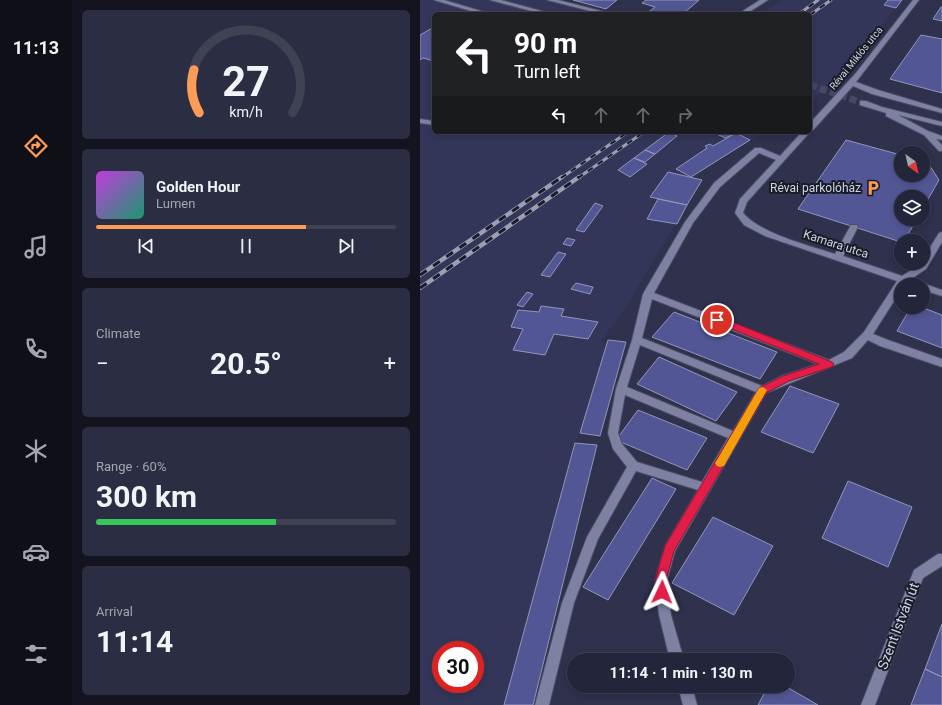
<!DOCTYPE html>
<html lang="en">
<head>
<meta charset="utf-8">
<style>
	:root { --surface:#23253a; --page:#2b2d42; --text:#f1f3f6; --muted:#a3a5af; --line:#404254; --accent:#fd9c56 }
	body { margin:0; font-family:Roboto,sans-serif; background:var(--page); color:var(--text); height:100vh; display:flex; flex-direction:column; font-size:15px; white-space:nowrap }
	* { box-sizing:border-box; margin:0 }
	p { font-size:13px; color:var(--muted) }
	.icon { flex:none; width:22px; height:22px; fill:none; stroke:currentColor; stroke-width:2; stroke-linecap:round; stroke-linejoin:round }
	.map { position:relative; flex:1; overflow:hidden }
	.details { display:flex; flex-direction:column; gap:10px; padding:10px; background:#131420; width:348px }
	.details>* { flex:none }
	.banner { position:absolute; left:12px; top:12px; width:380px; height:122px; border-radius:6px; box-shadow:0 2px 6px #0003,0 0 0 1px var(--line); background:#202124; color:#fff; overflow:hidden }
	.needle { width:26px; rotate:146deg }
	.fabs { position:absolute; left:474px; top:146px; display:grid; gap:8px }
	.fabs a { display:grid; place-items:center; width:36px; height:36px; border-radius:50%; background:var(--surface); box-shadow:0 2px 6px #0003,0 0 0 1px var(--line); font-size:20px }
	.speed { position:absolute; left:12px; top:641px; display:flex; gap:8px; font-size:20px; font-weight:700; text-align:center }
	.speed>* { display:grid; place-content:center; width:52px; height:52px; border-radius:50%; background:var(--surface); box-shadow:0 2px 6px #0003,0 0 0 1px var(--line); line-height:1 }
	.speed .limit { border:6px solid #d22; background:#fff; color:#111 }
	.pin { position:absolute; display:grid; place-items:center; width:34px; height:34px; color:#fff; margin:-17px; border:2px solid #fff; border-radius:50%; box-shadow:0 1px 4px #0007 }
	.me { position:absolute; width:44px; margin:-22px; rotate:2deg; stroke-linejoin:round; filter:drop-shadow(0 0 3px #0008) }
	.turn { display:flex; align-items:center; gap:14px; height:84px; padding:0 16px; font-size:18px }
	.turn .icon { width:52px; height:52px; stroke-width:2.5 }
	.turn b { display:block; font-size:28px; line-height:34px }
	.lanes { display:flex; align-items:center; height:38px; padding:0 16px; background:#0003; justify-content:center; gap:20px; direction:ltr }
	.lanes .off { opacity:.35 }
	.big { font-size:30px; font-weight:700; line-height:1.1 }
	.details .widget { flex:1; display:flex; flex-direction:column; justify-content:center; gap:6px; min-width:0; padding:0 14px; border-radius:6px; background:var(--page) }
	.details .dial { align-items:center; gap:0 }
	.dial svg { height:104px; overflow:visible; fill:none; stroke:var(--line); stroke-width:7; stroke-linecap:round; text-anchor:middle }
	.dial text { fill:var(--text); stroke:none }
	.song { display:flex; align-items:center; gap:12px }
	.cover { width:48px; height:48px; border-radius:6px; background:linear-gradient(135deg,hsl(290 70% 55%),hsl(160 70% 35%)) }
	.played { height:4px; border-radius:2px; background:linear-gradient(90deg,var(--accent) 70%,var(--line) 70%) }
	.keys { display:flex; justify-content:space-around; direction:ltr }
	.heat { display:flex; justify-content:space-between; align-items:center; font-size:22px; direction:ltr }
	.charge { height:6px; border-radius:3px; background:linear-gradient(90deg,#34c759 60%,var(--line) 0) }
	.trip { position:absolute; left:147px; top:653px; width:228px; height:40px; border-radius:20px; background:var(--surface); box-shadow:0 2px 6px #0003,0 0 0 1px var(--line); font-weight:700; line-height:40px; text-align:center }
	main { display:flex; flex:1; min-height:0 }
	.tab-bar { display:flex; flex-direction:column; width:72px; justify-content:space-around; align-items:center; background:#0e0f17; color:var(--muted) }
	.tab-bar .icon { width:28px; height:28px }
	.tab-bar .active { color:var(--accent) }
	.tab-bar b { font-size:18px; color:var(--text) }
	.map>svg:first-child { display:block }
</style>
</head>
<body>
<main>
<nav class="tab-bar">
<b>11:13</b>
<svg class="icon active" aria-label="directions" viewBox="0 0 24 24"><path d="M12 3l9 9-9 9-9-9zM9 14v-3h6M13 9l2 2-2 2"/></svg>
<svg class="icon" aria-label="music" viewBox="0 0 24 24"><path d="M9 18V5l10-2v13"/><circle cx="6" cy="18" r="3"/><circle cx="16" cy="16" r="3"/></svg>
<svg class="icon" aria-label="phone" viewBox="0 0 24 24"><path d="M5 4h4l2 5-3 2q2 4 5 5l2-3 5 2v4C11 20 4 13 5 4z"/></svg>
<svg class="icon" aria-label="climate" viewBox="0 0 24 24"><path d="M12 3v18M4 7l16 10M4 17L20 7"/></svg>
<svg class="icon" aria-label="car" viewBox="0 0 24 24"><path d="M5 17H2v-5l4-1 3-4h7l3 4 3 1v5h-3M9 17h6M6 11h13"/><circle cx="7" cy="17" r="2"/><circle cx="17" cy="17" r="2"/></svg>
<svg class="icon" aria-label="filters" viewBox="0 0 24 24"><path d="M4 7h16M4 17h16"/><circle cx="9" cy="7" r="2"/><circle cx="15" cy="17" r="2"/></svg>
</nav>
<section class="details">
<div class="widget dial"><svg viewBox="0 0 100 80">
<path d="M14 69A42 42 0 1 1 86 69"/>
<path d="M14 69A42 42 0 0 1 10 36" stroke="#fd9c56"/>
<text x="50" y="56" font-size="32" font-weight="700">27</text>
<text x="50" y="72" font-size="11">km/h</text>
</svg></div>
<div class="widget">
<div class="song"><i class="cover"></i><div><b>Golden Hour</b><p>Lumen</p></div></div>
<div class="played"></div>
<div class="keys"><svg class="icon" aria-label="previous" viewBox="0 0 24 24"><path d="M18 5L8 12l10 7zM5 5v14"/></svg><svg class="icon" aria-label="pause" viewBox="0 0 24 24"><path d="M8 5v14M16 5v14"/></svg><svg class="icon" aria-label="next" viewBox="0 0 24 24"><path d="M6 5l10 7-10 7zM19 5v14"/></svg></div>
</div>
<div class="widget"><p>Climate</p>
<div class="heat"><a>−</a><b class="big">20.5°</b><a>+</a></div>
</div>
<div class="widget"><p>Range · 60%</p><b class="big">300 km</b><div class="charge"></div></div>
<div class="widget"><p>Arrival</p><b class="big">11:14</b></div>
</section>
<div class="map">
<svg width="522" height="705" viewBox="0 0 522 705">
	<rect width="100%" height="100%" fill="#2f314d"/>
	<path fill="#343659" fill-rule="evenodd" d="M0,0h126l55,14h-167v118h330l-73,45 11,3 -74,124 -27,37 6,2 -27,90 -5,9 22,3 -64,260h-113zM21,650h34v34h-34z
		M363,0h119l-65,81 -27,20v-87h-50z"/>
	<path fill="#535694" stroke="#9296b8" d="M153,0h44l-11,9z
		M226,0h53l-15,13 2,1h-40l9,-7 -13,-4z
		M468,0h14l-6,8 -12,-3z
		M521,7h1v14l-9,-2z
		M14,27v34l-11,-3 -3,2v-25z
		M501,35l21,4v54l-52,-14z
		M249,132l8,4 -22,18 -10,-4z
		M293,132h21l2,1 -11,5z
		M316,133l14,7 -59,37 -15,-8 31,-21 -2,-2 5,-2 3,2z
		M426,140l55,15v20h22v-14l5,2 11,17 -16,28v-11h-22v22h16l-13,22h-3v1l-103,-33z
		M225,150l10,4 -10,8 -11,-4z
		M214,158l13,6 -17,13 -12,-7z
		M248,172l34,8 -15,25 -37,-8z
		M238,199l29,6 -10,19 -30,-5z
		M175,203l8,3 -19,26 -8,-2z
		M147,238l8,2 -4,6 -8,-2z
		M138,252l8,2 -16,23 -9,-2z
		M156,283l17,4 -3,7 -19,-5z
		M107,292l6,2 -10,13 -6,-2z
		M121,306l23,3 -3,7 37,6 -10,17 -34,-5 -9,21 -32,-5 10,-21 -12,-2 7,-17 21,2z
		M491,307h10l21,8v33l-45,-17z
		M254,312l103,40 -17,27 -108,-42z
		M188,340l18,2 -26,94 -20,-3z
		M239,357l78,35 -21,29 -79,-37z
		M370,386l49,18 -26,49 -52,-21z
		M218,410l69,28 -20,32 -71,-30z
		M155,443l22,2 -64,260h-29z
		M232,478l24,11 -68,111 -25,-13z
		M428,481l64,26 -24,60 -66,-29z
		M293,517l60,29 -39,69 -62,-32z
		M522,624v53l-17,-8z
		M505,669l17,8v28h-31z
		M348,686h17l33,19h-60z"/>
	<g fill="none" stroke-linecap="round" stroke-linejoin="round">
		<path stroke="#474964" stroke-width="7" stroke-dasharray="7 3.5" stroke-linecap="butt" d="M390,85l53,18"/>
		<defs>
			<path id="minor" d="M14,0h10l47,14h-10z
				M70,0h11l52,14h-11z
				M127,0h11l55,14h-11z
				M340,0h8l-22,14h-8z
				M493,0h6l-63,82 22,8 64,19v4l-70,-19 -19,-8 -40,44h-3v-7l46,-50z
				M440,101h6l16,6 60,15v4l-44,-11 30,16 14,5v4l-6,-1 6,6v6h-3l-15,-16 -38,-19v-3l-26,-8z
				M0,119l14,2v4l-14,-2z
				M382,132h8l-63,70 -4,11c18,21 65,32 92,41l16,-29h6l1,2 -15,29 59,20 21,-13v-4l16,-26 3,-1v10l-16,27 -15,10 31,11v6l-19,-6v-5h-22v5l-28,44 15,6 54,19v8l-62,-21 -12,-6 -16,18 -86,35 -91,158 -8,29 4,35 13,45h-14l-11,-45 -4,-35 10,-34 33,-56 -62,-19 -38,68 -24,64 -25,102h-14l27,-102 25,-66 40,-70 -14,-18 -5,-16 8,-44 16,-49 11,-46 42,-72 29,-39 41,-35h6l19,8zM339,153l17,7 -36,39 -5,14 9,12 21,11 132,45 -33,51 -20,20 -15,8 -175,-67 39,-70 27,-36zM232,299l166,65 -36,12 -20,10 -120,-48zM220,345l116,47 -23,39 -106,-44zM205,395l103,43 -26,44 -65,-20 -15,-18 -4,-11z
				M518,554h4v12l-19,12 -48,127h-14l53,-135z
				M258,686h14l5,19h-14z"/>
		</defs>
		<use href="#minor" stroke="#4b4d64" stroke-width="2"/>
		<use href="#minor" fill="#7e81a2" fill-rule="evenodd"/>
		<defs>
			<path id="rail-far1" d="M379,14l19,-14
				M390,15l21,-15
				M141,178l67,-46
				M158,178l66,-46"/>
			<path id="rail" d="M0,275l142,-98
				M0,288l159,-111"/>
		</defs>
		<use href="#rail-far1" stroke="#9c9fb4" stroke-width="3"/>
		<use href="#rail" stroke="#9c9fb4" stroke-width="4.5"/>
		<use href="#rail-far1" stroke="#191b27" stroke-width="2" stroke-dasharray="6" stroke-linecap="butt"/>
		<use href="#rail" stroke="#191b27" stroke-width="3" stroke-dasharray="8" stroke-linecap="butt"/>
	</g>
	<path fill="#e11d48" stroke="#92132f" d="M294,317h6l112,45 2,2 -2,3 -43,14 -23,12 -92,158 -8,29 2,12 -2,4 -4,1 -4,-1 -3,-16 10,-34 94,-158 24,-12 36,-12 -105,-42 -2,-2z"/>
	<path fill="#f59e0b" d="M343,387l4,3 -43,76 -4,1 -3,-1 -2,-3 2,-3 42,-72z"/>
	<defs>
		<symbol id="parking-bare" viewBox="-9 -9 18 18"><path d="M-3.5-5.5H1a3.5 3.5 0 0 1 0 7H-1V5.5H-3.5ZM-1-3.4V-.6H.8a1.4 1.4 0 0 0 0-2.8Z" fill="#fd9c56" stroke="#191b27" stroke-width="2.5" paint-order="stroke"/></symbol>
	</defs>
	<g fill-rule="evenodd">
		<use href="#parking-bare" x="442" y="177" width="22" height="22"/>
	</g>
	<g text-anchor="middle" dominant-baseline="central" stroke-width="4" stroke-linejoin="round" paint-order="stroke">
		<g font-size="10" fill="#d1d4e6" stroke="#191b27">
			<text transform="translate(436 58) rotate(-51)">Révai Miklós utca</text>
		</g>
		<g font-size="12" fill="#d1d4e6" stroke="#191b27" text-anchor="end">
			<text x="441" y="188">Révai parkolóház</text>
		</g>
		<g font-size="12" fill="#d1d4e6" stroke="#191b27">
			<text transform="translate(416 244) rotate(18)">Kamara utca</text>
		</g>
		<g font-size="14" fill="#d1d4e6" stroke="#191b27">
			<text transform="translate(478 626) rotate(-69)">Szent István út</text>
		</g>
	</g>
</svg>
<div class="fabs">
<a><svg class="needle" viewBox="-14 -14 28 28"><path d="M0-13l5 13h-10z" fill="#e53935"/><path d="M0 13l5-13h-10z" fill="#a3a5af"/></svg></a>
<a><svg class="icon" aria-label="layers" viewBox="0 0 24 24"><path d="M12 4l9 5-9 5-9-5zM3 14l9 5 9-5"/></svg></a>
<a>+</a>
<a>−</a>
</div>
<div class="speed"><div class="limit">30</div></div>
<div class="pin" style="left:297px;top:320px;background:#d93025"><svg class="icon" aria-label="arrive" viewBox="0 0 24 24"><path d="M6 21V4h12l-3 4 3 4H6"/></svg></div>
<svg class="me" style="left:242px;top:592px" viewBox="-20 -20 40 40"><path d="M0-17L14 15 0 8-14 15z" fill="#e11d48" stroke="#fff" stroke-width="4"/></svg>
<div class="trip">11:14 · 1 min · 130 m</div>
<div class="banner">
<div class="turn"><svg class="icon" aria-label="left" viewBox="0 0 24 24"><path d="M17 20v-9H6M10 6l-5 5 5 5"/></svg><div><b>90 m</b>Turn left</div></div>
<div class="lanes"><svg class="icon" aria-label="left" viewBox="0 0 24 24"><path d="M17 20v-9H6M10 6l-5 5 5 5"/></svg><svg class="icon off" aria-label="ahead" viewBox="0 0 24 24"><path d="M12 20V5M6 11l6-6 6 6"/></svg><svg class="icon off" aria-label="ahead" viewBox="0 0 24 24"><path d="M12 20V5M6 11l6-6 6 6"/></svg><svg class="icon off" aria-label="right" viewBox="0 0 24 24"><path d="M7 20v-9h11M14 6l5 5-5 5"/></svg></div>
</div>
</div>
</main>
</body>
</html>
